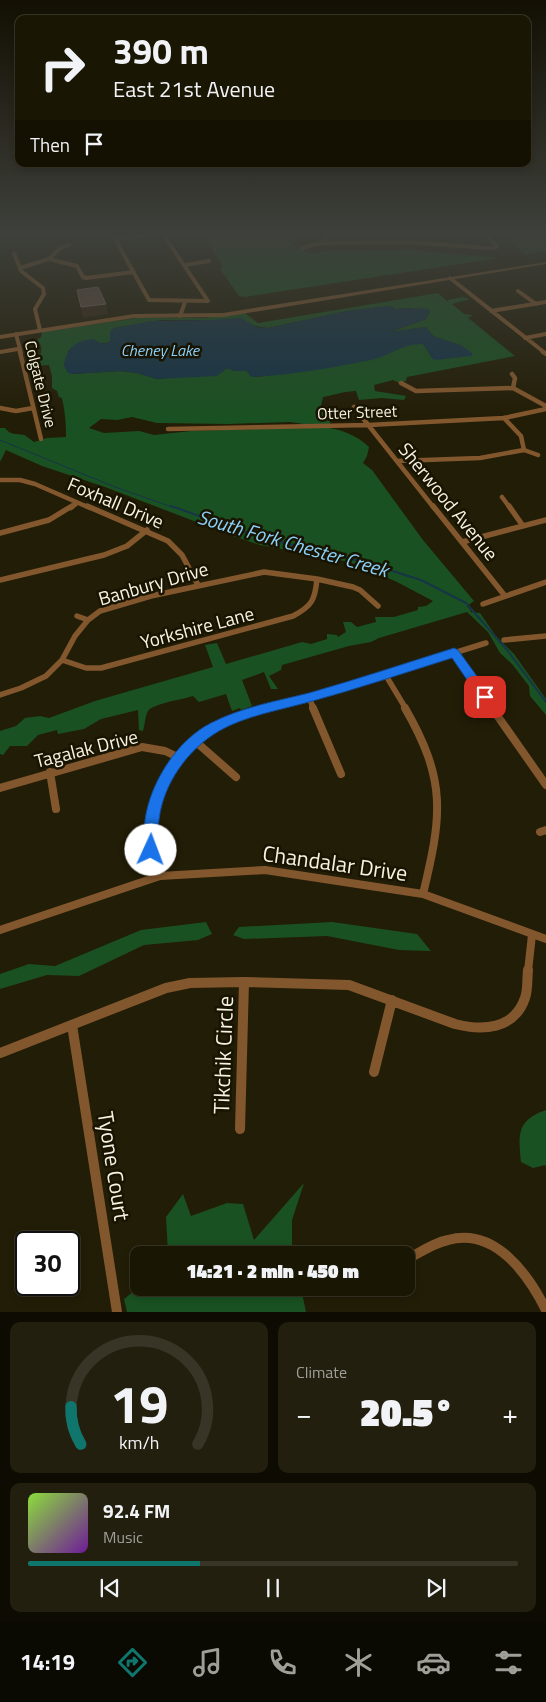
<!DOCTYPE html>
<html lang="en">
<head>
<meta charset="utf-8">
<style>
	:root { --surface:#1a1604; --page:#231f0e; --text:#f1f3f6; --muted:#9f9f9a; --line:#383526; --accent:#0f766e }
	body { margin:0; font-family:"Titillium Web",sans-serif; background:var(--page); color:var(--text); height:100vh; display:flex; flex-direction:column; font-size:19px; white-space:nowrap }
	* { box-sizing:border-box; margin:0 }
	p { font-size:16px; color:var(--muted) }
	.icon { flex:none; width:28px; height:28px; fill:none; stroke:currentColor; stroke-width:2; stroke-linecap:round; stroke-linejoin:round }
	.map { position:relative; height:1312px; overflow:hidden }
	.side { display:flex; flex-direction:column; gap:10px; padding:10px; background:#0e0c02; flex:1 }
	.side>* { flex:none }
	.guide { position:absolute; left:15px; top:15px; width:516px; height:152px; border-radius:10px; box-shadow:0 2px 8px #0003,0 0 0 1px var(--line); background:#1a1604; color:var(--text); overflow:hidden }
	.speed { position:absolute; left:15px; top:1231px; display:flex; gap:10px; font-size:25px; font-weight:700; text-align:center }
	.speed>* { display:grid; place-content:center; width:65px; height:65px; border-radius:50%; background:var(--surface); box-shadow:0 2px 8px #0003,0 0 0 1px var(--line); line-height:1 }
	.speed .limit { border:2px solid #111; border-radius:8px; background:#fff; color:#111 }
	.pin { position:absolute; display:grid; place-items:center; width:42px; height:42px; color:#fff; margin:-21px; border-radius:10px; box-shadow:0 2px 8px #0006 }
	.me { position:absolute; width:55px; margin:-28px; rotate:2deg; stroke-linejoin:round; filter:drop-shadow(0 0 4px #0008) }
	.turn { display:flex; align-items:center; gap:18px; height:105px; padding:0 15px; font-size:22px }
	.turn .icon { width:65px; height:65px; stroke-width:2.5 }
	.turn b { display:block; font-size:35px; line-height:42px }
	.then { display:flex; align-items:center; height:48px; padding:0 15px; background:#0003; gap:10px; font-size:19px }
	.big { font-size:38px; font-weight:800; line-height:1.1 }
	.side .widget { flex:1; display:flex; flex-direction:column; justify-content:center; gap:8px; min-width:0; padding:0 18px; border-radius:10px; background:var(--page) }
	.side .dial { align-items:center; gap:0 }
	.dial svg { height:130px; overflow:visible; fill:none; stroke:var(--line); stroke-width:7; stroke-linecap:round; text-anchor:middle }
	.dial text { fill:var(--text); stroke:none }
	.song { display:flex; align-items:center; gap:15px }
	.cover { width:60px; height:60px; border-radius:8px; background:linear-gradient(135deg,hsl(90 70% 55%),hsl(280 70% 35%)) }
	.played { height:5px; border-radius:2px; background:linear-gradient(90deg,var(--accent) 35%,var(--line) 35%) }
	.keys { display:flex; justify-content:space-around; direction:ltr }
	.heat { display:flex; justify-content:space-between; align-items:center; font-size:28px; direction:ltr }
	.side .tiles { flex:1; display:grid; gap:10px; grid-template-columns:1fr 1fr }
	.widget:last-child { grid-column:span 2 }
	.trip { position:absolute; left:130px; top:1246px; width:285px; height:50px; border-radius:10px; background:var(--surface); box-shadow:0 2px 8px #0003,0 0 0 1px var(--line); font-weight:800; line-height:50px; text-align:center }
	.dock { display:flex; height:80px; justify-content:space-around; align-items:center; background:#0a0902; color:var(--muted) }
	.dock .icon { width:35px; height:35px }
	.dock .current { color:var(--accent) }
	.dock b { font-size:22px; color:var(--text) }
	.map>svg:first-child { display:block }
</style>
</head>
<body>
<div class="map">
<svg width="546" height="1312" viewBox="0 0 546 1312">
	<rect width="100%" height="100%" fill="#221d06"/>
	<path fill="#1a5122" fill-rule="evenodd" d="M212,234h87l4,4 -13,5 20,11 14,-3 86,-1 89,8 -254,39 -6,-1 -19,-27 3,-3 -18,-27 9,-2z
		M505,234h41v17l-21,4z
		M438,293l10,9v-2l14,-3 8,2 -18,5 12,10 8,1 -1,2h-4l48,39 -108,21 -1,4 -7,2 -6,-3 -19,5 1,6 31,5 -2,4 -22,-2 -23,2 -3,-9c-10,0 -22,4 -33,6l-2,9 23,3 -13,7 -1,8 -20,1 -20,-3 -62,2 -71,-1 -25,-6 -15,3 -16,-1 -12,9 15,5 35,-2 15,4 37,-4 132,-4c17,2 34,8 46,20l-2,9 -4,7 9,7 51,70 51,61 -7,5 4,5 -1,1 10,1 16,23 18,18 32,45v16l-16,-19 -1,-10 -17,-22 -12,-11 -12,-21 -21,-20 -88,26 -8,4 -22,4 -67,19 -1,5 -12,6 9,13h-7l-7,-17 -22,8 10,26 -11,4 -1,-2 -8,3 -6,-17 -27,8 -6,-6c-9,3 -41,8 -45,15 -3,5 -3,14 -5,20l-4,-1 -1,-20 -37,9 -17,10 -26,5 -1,-4 -19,5 -11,11h-17l-7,9 -3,-1v-23l16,-5 9,-8 15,-2 9,2 46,-17 118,-34 -8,-22 12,-2 9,21 76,-22 9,2 16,-5v-5l10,1 1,2 8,-5 -3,-10h8l6,5 19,-5 -1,-5h19l24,-7v-3l8,-1 7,-5 -38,-20 -46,-19 -89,-17 -27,-9 -128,-49 -63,-21 -36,-16 -6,12v-34h5c6,8 11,5 19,7 3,1 7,5 10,7l13,-4 19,-1c0,-14 -1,-26 -4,-39l-3,-1 -2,-6 -5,-3v-12l-3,-11 -15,1c5,-10 12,-16 3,-26l4,-3 1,-5 95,-14h66l42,-5 13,10zM391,306l4,3 15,-1 16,11 -36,13 36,-5 7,9 14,5 -14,18 -10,-15h-11l-145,32 -15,1 -5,-6h-13l-7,-3 -5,4 -65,7 -20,-6 -17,-2 -48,3 -4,-23 10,-8h28l4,-2 4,-13 48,-8h57l49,8 79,-17z
		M206,922l6,12 -14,6 -54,5 -65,31 -32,-1 -47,14v-15l29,-10 26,2 86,-36z
		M332,922l85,12 14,17 -32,-1 -72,-14 -83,3 -11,-4 6,-8z
		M546,1110v57l-1,-2 -12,3 -12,-6c-3,-28 -4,-42 25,-52z
		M304,1183l-12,37v35h-126l2,-2 -2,-36 17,-23 8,22 36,-13 16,1 11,36z
		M139,1287l162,1 5,24h-179l-3,-13z"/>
	<path fill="#163547" d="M387,306h5l3,3 25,-1 8,1 2,3 -4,7 -36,13 36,-5 7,9 28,9 12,9 -2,2 -35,4 -3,-1 -10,-15c-19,-1 -34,12 -52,16 -39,8 -80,15 -120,17l-4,-6h-13l-7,-3 -10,8 -60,3 -20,-6 -17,-2 -48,3 -4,-1 -4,-7c2,-17 11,-25 28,-27 7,1 10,8 18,2v-10l5,-3 36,-7 60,-1 30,-2 15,9 12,1 79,-17z"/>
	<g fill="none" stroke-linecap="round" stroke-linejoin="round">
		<path stroke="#163547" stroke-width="1" d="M0,440l115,47 60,21"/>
		<path stroke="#163547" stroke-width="2" d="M171,506l85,30 108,26 57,18 45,23 42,48 38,51"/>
		<path stroke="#83572d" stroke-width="4" d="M34,234h11
			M156,234l-41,5 34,61 59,1 -45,-67
			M321,243l5,-5 -1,-4
			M302,248l19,-5 88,-1 78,6 10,-1 -10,-13
			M14,253l7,18 22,17 1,6 -9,15 5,21
			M49,259l28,7 6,11 3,1 48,-6
			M185,265l24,-4
			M20,268l29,-9 11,-11 9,-3
			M450,278l95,75
			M518,291l18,13
			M491,311l55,-9
			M180,316l5,-14
			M16,334l5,19
			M525,338l21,-4
			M0,352l18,-3"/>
		<path stroke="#83572d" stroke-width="4.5" d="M20,352l21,87
			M543,352l3,2
			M512,374l3,4 -2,10
			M401,383l15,8 97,-3 33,18
			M354,407l80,101
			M0,408l16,3 17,-3
			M168,429l201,-4 135,-7 42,-9
			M524,450l14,5
			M397,461l83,-3 44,-8 -3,-14 -17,-18
			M0,480h20l15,4 55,24
			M502,497l8,11
			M71,508l6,-5"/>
		<path stroke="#83572d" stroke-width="5.5" d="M87,506l81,35 14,14 16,30
			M433,506l72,90
			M509,506l14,20
			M0,533l49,-13 23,-14
			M462,542l84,-22
			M0,580l104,-25 23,-9 20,-16
			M483,604l63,-22
			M77,616l11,4
			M504,640l42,-4
			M454,653l39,56
			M62,660l24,8h15l192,-52c19,-10 22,-16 24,-37
			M385,674l21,35
			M0,695l21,-7 25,-12 16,-16 13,-24 13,-16 12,-9 51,-15 113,-24 53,7 36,8 7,3 18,16
			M309,698l5,11
			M263,709l46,-11 177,-55"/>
		<path stroke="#83572d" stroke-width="8" d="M313,708l28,66
			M405,708c42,73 37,107 18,186
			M492,708l54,77
			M195,741l41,36
			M50,772l6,37
			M0,788l142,-41 23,4 15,7
			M540,832l6,-2
			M160,876c-3,-8 -7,-17 -9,-25 -8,-43 27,-106 65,-125 16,-8 34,-12 51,-18
			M0,930l160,-54 105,-6 158,24 123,45
			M528,971l4,-36"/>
		<path stroke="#83572d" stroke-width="10" d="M72,1025l45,287
			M0,1053l166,-65 24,-5 54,-1 105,3 106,39c27,7 59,6 70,-26 3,-8 2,-19 3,-28
			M374,1072l18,-72
			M240,1129l4,-147
			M406,1260c13,-7 27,-17 42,-20 47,-13 80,34 98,70"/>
		<path fill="#83572d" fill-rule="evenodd" d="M546,262v2l-323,53 -89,1 -134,21v-4l134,-21 89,-1z"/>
	</g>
	<path fill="#352516" d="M106,304l2,10 -25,4 -2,-11z"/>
	<path fill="#614d41" stroke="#78675b" d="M98,287l8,17 -25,3 -4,-17z"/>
	<linearGradient id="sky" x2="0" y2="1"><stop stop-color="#131003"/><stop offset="0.56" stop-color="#3e403b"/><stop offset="1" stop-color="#3e403b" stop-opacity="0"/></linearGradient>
	<rect width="546" height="417" fill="url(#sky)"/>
	<path fill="#1a73e8" stroke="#114b97" d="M454,648l4,2 31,43 2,4 -2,3h-8l-29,-42c-48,15 -95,31 -143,44 -29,8 -64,14 -90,29 -31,18 -56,53 -60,89 -2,10 -1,20 -1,30l-2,5 -5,2 -5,-2 -2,-5c0,-10 0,-20 1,-30 5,-37 32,-80 66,-97 31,-16 66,-22 98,-30 49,-14 97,-30 145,-45z"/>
	<g text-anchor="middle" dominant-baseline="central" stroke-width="5" stroke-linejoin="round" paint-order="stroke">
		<g font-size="16" font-style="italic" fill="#8bd1fb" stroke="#191400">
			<text x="160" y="350">Cheney Lake</text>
		</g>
		<g font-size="16" fill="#f6f3e4" stroke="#191400">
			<text transform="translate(41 384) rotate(76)">Colgate Drive</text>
			<text transform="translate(357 412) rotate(-2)">Otter Street</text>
		</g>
		<g font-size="19" fill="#f6f3e4" stroke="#191400">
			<text transform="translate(449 501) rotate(51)">Sherwood Avenue</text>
			<text transform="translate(116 502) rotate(23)">Foxhall Drive</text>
			<text transform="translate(153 583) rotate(-16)">Banbury Drive</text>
			<text transform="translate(197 627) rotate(-15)">Yorkshire Lane</text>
			<text transform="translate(86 748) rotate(-14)">Tagalak Drive</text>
		</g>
		<g font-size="20" font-style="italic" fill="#8bd1fb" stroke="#191400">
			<text transform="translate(293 543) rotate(16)">South Fork Chester Creek</text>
		</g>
		<g font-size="22" fill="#f6f3e4" stroke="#191400">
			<text transform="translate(335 863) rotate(8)">Chandalar Drive</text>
			<text transform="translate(223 1055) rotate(-88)">Tikchik Circle</text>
			<text transform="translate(114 1166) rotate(81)">Tyone Court</text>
		</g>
	</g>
</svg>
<div class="speed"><div class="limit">30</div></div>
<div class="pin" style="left:485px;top:697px;background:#d93025"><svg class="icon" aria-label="arrive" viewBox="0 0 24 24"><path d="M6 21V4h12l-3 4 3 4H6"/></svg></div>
<svg class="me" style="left:151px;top:850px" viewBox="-20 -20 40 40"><circle r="19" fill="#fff"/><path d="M0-13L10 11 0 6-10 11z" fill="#1a73e8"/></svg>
<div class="trip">14:21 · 2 min · 450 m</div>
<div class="guide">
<div class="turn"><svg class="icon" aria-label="right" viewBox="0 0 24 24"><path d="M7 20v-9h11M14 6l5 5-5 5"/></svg><div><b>390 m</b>East 21st Avenue</div></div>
<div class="then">Then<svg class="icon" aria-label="arrive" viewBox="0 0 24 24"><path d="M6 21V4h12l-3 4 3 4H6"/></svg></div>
</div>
</div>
<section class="side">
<div class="tiles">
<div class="widget dial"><svg viewBox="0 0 100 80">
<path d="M14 69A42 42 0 1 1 86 69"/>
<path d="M14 69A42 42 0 0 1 8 46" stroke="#0f766e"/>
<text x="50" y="56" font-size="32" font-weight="700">19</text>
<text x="50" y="72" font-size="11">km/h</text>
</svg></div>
<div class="widget"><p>Climate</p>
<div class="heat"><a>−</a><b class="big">20.5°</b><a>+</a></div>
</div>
<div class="widget">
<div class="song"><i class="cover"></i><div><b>92.4 FM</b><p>Music</p></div></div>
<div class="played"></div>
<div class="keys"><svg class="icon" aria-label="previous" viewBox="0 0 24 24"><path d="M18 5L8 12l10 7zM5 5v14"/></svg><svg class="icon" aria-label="pause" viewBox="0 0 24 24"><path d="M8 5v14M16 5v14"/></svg><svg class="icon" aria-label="next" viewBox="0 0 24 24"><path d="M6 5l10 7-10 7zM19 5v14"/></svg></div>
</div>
</div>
</section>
<nav class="dock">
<b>14:19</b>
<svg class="icon current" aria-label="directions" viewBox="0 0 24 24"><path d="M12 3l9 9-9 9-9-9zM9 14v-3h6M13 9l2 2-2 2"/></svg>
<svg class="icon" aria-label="music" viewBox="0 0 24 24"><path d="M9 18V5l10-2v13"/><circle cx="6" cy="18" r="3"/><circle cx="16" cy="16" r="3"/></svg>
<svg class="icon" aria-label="phone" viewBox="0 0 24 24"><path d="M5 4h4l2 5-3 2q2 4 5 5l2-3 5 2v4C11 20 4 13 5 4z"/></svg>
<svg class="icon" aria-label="climate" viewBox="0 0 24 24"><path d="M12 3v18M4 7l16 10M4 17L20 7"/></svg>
<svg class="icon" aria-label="car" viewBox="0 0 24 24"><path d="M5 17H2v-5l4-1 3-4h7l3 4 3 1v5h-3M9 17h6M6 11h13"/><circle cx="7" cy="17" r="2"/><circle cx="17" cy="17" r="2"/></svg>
<svg class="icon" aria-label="filters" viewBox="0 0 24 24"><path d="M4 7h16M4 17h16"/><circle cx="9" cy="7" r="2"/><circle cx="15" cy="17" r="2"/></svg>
</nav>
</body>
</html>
